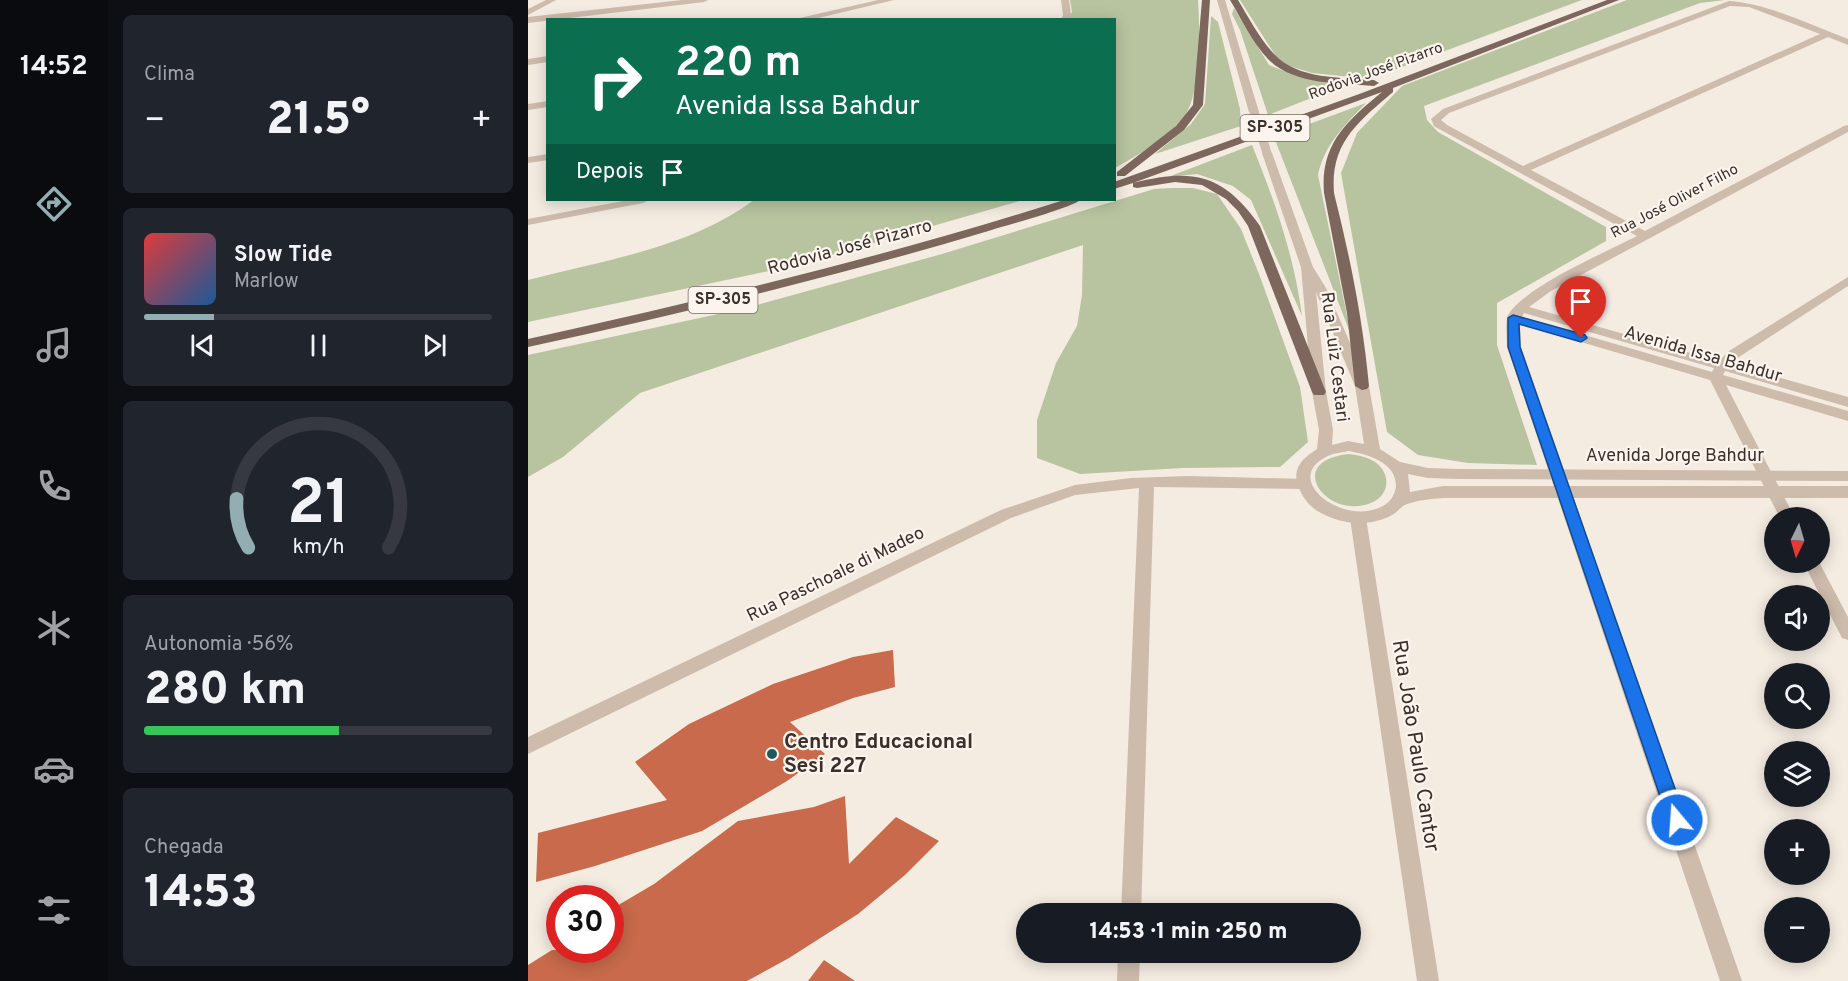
<!DOCTYPE html>
<html lang="pt">
<head>
<meta charset="utf-8">
<style>
	:root { --surface:#171b24; --page:#20242c; --text:#f1f3f6; --muted:#9ea1a6; --line:#363941; --accent:#92aeb2 }
	body { margin:0; font-family:Overpass,sans-serif; background:var(--page); color:var(--text); height:100vh; display:flex; flex-direction:column; font-size:22px; white-space:nowrap }
	* { box-sizing:border-box; margin:0 }
	p { font-size:20px; color:var(--muted) }
	.icon { flex:none; width:33px; height:33px; fill:none; stroke:currentColor; stroke-width:2; stroke-linecap:round; stroke-linejoin:round }
	.map { position:relative; flex:1; overflow:hidden }
	.panel { display:flex; flex-direction:column; gap:15px; padding:15px; background:#0d0f14; width:420px }
	.panel>* { flex:none }
	.guide { position:absolute; left:18px; top:18px; width:570px; height:183px; border-radius:0px; box-shadow:0 3px 15px #0003; background:#0b6e4f; color:#fff; overflow:hidden }
	.needle { width:39px; rotate:185deg }
	.tools { position:absolute; left:1236px; top:507px; display:grid; gap:12px }
	.tools a { display:grid; place-items:center; width:66px; height:66px; border-radius:50%; background:var(--surface); box-shadow:0 3px 15px #0003; font-size:30px }
	.speed { position:absolute; left:18px; top:885px; display:flex; gap:12px; font-size:30px; font-weight:700; text-align:center }
	.speed>* { display:grid; place-content:center; width:78px; height:78px; border-radius:50%; background:var(--surface); box-shadow:0 3px 15px #0003; line-height:1 }
	.speed .limit { border:9px solid #d22; background:#fff; color:#111 }
	.pin { position:absolute; display:grid; place-items:center; width:51px; height:51px; color:#fff; margin:-62px -26px; border-radius:50% 50% 50% 0; rotate:-45deg; box-shadow:0 0 6px #0007 }
	.pin .icon { rotate:45deg }
	.me { position:absolute; width:66px; margin:-33px; rotate:342deg; stroke-linejoin:round; filter:drop-shadow(0 0 4px #0008) }
	.turn { display:flex; align-items:center; gap:21px; height:126px; padding:0 30px; font-size:27px }
	.turn .icon { width:78px; height:78px; stroke-width:2.5 }
	.turn b { display:block; font-size:42px; line-height:51px }
	.then { display:flex; align-items:center; height:57px; padding:0 30px; background:#0003; gap:12px; font-size:22px }
	.big { font-size:45px; font-weight:800; line-height:1.1 }
	.panel .card { flex:1; display:flex; flex-direction:column; justify-content:center; gap:9px; min-width:0; padding:0 21px; border-radius:9px; background:var(--page) }
	.panel .dial { align-items:center; gap:0 }
	.dial svg { height:156px; overflow:visible; fill:none; stroke:var(--line); stroke-width:7; stroke-linecap:round; text-anchor:middle }
	.dial text { fill:var(--text); stroke:none }
	.song { display:flex; align-items:center; gap:18px }
	.cover { width:72px; height:72px; border-radius:9px; background:linear-gradient(135deg,hsl(0 70% 55%),hsl(210 70% 35%)) }
	.played { height:6px; border-radius:3px; background:linear-gradient(90deg,var(--accent) 20%,var(--line) 20%) }
	.keys { display:flex; justify-content:space-around; direction:ltr }
	.heat { display:flex; justify-content:space-between; align-items:center; font-size:33px; direction:ltr }
	.charge { height:9px; border-radius:4px; background:linear-gradient(90deg,#34c759 56%,var(--line) 0) }
	.trip { position:absolute; left:488px; top:903px; width:345px; height:60px; border-radius:30px; background:var(--surface); box-shadow:0 3px 15px #0003; font-weight:800; line-height:60px; text-align:center }
	main { display:flex; flex:1; min-height:0 }
	.tabs { display:flex; flex-direction:column; width:108px; justify-content:space-around; align-items:center; background:#090b0e; color:var(--muted) }
	.tabs .icon { width:42px; height:42px }
	.tabs .on { color:var(--accent) }
	.tabs b { font-size:27px; color:var(--text) }
	.map>svg:first-child { display:block }
</style>
</head>
<body>
<main>
<nav class="tabs">
<b>14:52</b>
<svg class="icon on" aria-label="directions" viewBox="0 0 24 24"><path d="M12 3l9 9-9 9-9-9zM9 14v-3h6M13 9l2 2-2 2"/></svg>
<svg class="icon" aria-label="music" viewBox="0 0 24 24"><path d="M9 18V5l10-2v13"/><circle cx="6" cy="18" r="3"/><circle cx="16" cy="16" r="3"/></svg>
<svg class="icon" aria-label="phone" viewBox="0 0 24 24"><path d="M5 4h4l2 5-3 2q2 4 5 5l2-3 5 2v4C11 20 4 13 5 4z"/></svg>
<svg class="icon" aria-label="climate" viewBox="0 0 24 24"><path d="M12 3v18M4 7l16 10M4 17L20 7"/></svg>
<svg class="icon" aria-label="car" viewBox="0 0 24 24"><path d="M5 17H2v-5l4-1 3-4h7l3 4 3 1v5h-3M9 17h6M6 11h13"/><circle cx="7" cy="17" r="2"/><circle cx="17" cy="17" r="2"/></svg>
<svg class="icon" aria-label="filters" viewBox="0 0 24 24"><path d="M4 7h16M4 17h16"/><circle cx="9" cy="7" r="2"/><circle cx="15" cy="17" r="2"/></svg>
</nav>
<section class="panel">
<div class="card"><p>Clima</p>
<div class="heat"><a>−</a><b class="big">21.5°</b><a>+</a></div>
</div>
<div class="card">
<div class="song"><i class="cover"></i><div><b>Slow Tide</b><p>Marlow</p></div></div>
<div class="played"></div>
<div class="keys"><svg class="icon" aria-label="previous" viewBox="0 0 24 24"><path d="M18 5L8 12l10 7zM5 5v14"/></svg><svg class="icon" aria-label="pause" viewBox="0 0 24 24"><path d="M8 5v14M16 5v14"/></svg><svg class="icon" aria-label="next" viewBox="0 0 24 24"><path d="M6 5l10 7-10 7zM19 5v14"/></svg></div>
</div>
<div class="card dial"><svg viewBox="0 0 100 80">
<path d="M14 69A42 42 0 1 1 86 69"/>
<path d="M14 69A42 42 0 0 1 8 44" stroke="#92aeb2"/>
<text x="50" y="56" font-size="32" font-weight="700">21</text>
<text x="50" y="72" font-size="11">km/h</text>
</svg></div>
<div class="card"><p>Autonomia · 56%</p><b class="big">280 km</b><div class="charge"></div></div>
<div class="card"><p>Chegada</p><b class="big">14:53</b></div>
</section>
<div class="map">
<svg width="1320" height="981" viewBox="0 0 1320 981">
	<rect width="100%" height="100%" fill="#f4ebe1"/>
	<path fill="#b8c4a0" d="M542,0h128c2,27 3,94 -13,115 -17,23 -45,39 -70,53l-1,-148h-46l4,-8z
		M712,0h342l-212,79 -58,-6 -26,-8 -9,-7z
		M1099,0h98l-25,3 -276,103 3,14 11,12 168,95v14l-109,62v42l40,120 -69,-2 -50,-8 -31,-23 -46,-259 16,-40 45,-47z
		M706,8l35,57 28,11 50,8 -79,31 -28,-85 -8,-16z
		M683,16l7,6 22,87 1,17 -86,28 36,-30 14,-20z
		M838,103c-21,22 -42,42 -48,72l33,160 -77,-198z
		M724,145c23,57 42,110 50,171l-51,-116 -18,-14 -36,-12 -29,3z
		M644,188h21l24,6 24,35 18,45 41,113 8,55 -28,25 -97,1 -103,6 -43,-16v-38l19,-57 21,-37 5,-31 1,-50 -443,148 -77,64 -35,20v-122l218,-47 196,-54 212,-65z
		M226,200h269l-226,65 -269,57v-42c77,-20 161,-32 226,-80z
		M821,454c9,1 18,3 26,8 16,11 15,32 -2,40 -44,21 -92,-41 -24,-48z"/>
	<path fill="#c86a4b" d="M365,650l2,37 -42,11 -63,24 35,32 -38,27 -85,50 -107,35 -59,16 2,-49 129,-33 -32,-38 54,-38 84,-40 80,-27z
		M317,796l4,68 47,-47 43,24 -34,34 -47,39 -69,44 -42,23h-219v-16l24,-15h58v-40l44,-26 84,-63 76,-14z
		M296,960l31,21h-47z"/>
	<g fill="none" stroke-linecap="round" stroke-linejoin="round">
		<path fill="#cdbbac" fill-rule="evenodd" d="M18,0h10l-28,15v-6z
			M154,0h26l-4,2 -176,21v-6z
			M533,0h8l2,15 -2,5h-8l2,-5z
			M1201,1c41,3 81,24 119,38v6l-20,-8 -297,133 114,61 199,-105 4,-1v7l-297,159 -22,16 190,54 10,-10 119,-74v9l-109,71 -8,7 117,33v10l-123,-36 -2,4 125,36v10l-122,-36 69,133h-15l-70,-138 -190,-56 1,23 221,634h-22l-213,-634c0,-8 -2,-26 1,-32 18,-29 94,-61 129,-79l-198,-107 -5,-3 -3,-7 12,-10zM1202,6l19,1 71,27 -297,132 -76,-41 -6,-5 8,-7zM996,313l190,55 -2,4 -190,-55z
			M20,101v6l-20,3v-6z
			M20,154v6l-20,3v-6z
			M100,200h21l-6,3 -115,22v-6z
			M661,476l115,3 5,1 2,4 -2,4 -5,1 -150,-2 -13,427h-20l18,-426 -64,7 -64,23 -483,236v-17l473,-227 74,-25 56,-7z
			M830,512l5,2 3,4 73,463h-22l-67,-463 3,-4z
			M1275,562h16l29,55v23l-6,-2z
			M590,952h22l-1,29h-22z"/>
		<path fill="#cdbbac" fill-rule="evenodd" d="M350,0h16l-84,20h-19z
			M689,0h8l34,112 -2,2 -8,-2z
			M20,56v6l-20,3v-6z
			M739,150l5,3 41,114 13,21 43,98 11,63 20,13 28,6 31,1 389,2v10l-389,-2 -31,-1 -20,-4 2,18 33,-6h405v12h-405c-13,1 -24,2 -36,6 -6,2 -9,8 -15,11 -22,12 -49,10 -71,-2 -12,-6 -21,-18 -24,-32 -4,-15 9,-25 20,-32l2,-19 -7,-38 -11,-125 -39,-114zM788,292l39,94 9,58 -16,-3 -16,4 1,-15 -7,-38zM820,451c19,3 48,11 48,35 -1,9 -6,17 -15,21 -40,19 -99,-28 -55,-50 6,-4 15,-4 22,-6z"/>
		<path fill="#7d675c" fill-rule="evenodd" d="M674,0h8l-7,105 -19,25 -59,46h-8v-4l59,-46 17,-21z
			M702,0h8c11,18 21,38 36,54 24,26 67,23 100,26l5,3 -5,3c-34,-3 -81,-1 -106,-27 -16,-17 -26,-39 -38,-59z
			M1079,0h12l-226,88v4c-35,30 -63,51 -59,101 16,64 29,127 35,193l-2,3 -5,1 -7,-4 -8,-73 -23,-120c-4,-49 23,-72 58,-101l-249,91c61,-15 90,-9 127,43l66,166 -2,3h-10l-2,-3 -64,-166 -10,-15 -12,-12 -24,-14 -27,-3 -38,6 -4,-1v-4l-19,6v-7l248,-89z
			M536,200h16c-11,9 -77,26 -95,32 -150,45 -303,81 -457,115v-8c181,-40 360,-83 536,-139z"/>
		<path stroke="#cdbbac" stroke-width="9" d="M726,112l13,41"/>
	</g>
	<path fill="#1a73e8" stroke="#114b97" stroke-width="1.5" d="M985,315l72,20 2,3 -6,4 -62,-18 1,23 166,473 -3,6 -6,3 -7,-3 -2,-6 -160,-473v-29z"/>
	<circle fill="#1f595e" stroke="#fbf5ee" stroke-width="2" cx="244" cy="754" r="6"/>
	<g text-anchor="middle" dominant-baseline="central" stroke-width="4.5" stroke-linejoin="round" paint-order="stroke">
		<g font-size="15" fill="#3b302b" stroke="#fbf5ee">
			<text transform="translate(848 72) rotate(-20)">Rodovia José Pizarro</text>
			<text transform="translate(1147 202) rotate(-28)">Rua José Oliver Filho</text>
		</g>
		<g fill="#fbf5ee" stroke="#756b66" stroke-width="1.5">
			<rect x="712.5" y="115" width="69" height="26" rx="4.5"/>
			<rect x="160.5" y="287" width="69" height="26" rx="4.5"/>
		</g>
		<g font-size="16" font-weight="bold" fill="#3b302b">
			<text x="747" y="128">SP-305</text>
			<text x="195" y="300">SP-305</text>
		</g>
		<g font-size="18" fill="#3b302b" stroke="#fbf5ee">
			<text transform="translate(322 248) rotate(-15)">Rodovia José Pizarro</text>
			<text transform="translate(1175 355) rotate(16)">Avenida Issa Bahdur</text>
			<text transform="translate(806 357) rotate(83)">Rua Luiz Cestari</text>
			<text x="1147" y="456">Avenida Jorge Bahdur</text>
			<text transform="translate(308 575) rotate(-26)">Rua Paschoale di Madeo</text>
		</g>
		<g font-size="21" font-weight="bold" fill="#3b302b" stroke="#fbf5ee" text-anchor="start">
			<text x="256" y="742">Centro Educacional<tspan x="256" dy="24">Sesi 227</tspan></text>
		</g>
		<g font-size="21" fill="#3b302b" stroke="#fbf5ee">
			<text transform="translate(887 746) rotate(81)">Rua João Paulo Cantor</text>
		</g>
	</g>
</svg>
<div class="tools">
<a><svg class="needle" viewBox="-14 -14 28 28"><path d="M0-13l5 13h-10z" fill="#e53935"/><path d="M0 13l5-13h-10z" fill="#9ea1a6"/></svg></a>
<a><svg class="icon" aria-label="sound" viewBox="0 0 24 24"><path d="M4 9h4l5-4v14l-5-4H4zM17 9q2 3 0 6"/></svg></a>
<a><svg class="icon" aria-label="search" viewBox="0 0 24 24"><circle cx="10" cy="10" r="6"/><path d="M15 15l6 6"/></svg></a>
<a><svg class="icon" aria-label="layers" viewBox="0 0 24 24"><path d="M12 4l9 5-9 5-9-5zM3 14l9 5 9-5"/></svg></a>
<a>+</a>
<a>−</a>
</div>
<div class="speed"><div class="limit">30</div></div>
<div class="pin" style="left:1053px;top:338px;background:#d93025"><svg class="icon" aria-label="arrive" viewBox="0 0 24 24"><path d="M6 21V4h12l-3 4 3 4H6"/></svg></div>
<svg class="me" style="left:1149px;top:820px" viewBox="-20 -20 40 40"><circle r="17" fill="#1a73e8" stroke="#fff" stroke-width="3"/><path d="M0-11L8 9 0 5-8 9z" fill="#fff"/></svg>
<div class="trip">14:53 · 1 min · 250 m</div>
<div class="guide">
<div class="turn"><svg class="icon" aria-label="right" viewBox="0 0 24 24"><path d="M7 20v-9h11M14 6l5 5-5 5"/></svg><div><b>220 m</b>Avenida Issa Bahdur</div></div>
<div class="then">Depois<svg class="icon" aria-label="arrive" viewBox="0 0 24 24"><path d="M6 21V4h12l-3 4 3 4H6"/></svg></div>
</div>
</div>
</main>
</body>
</html>
